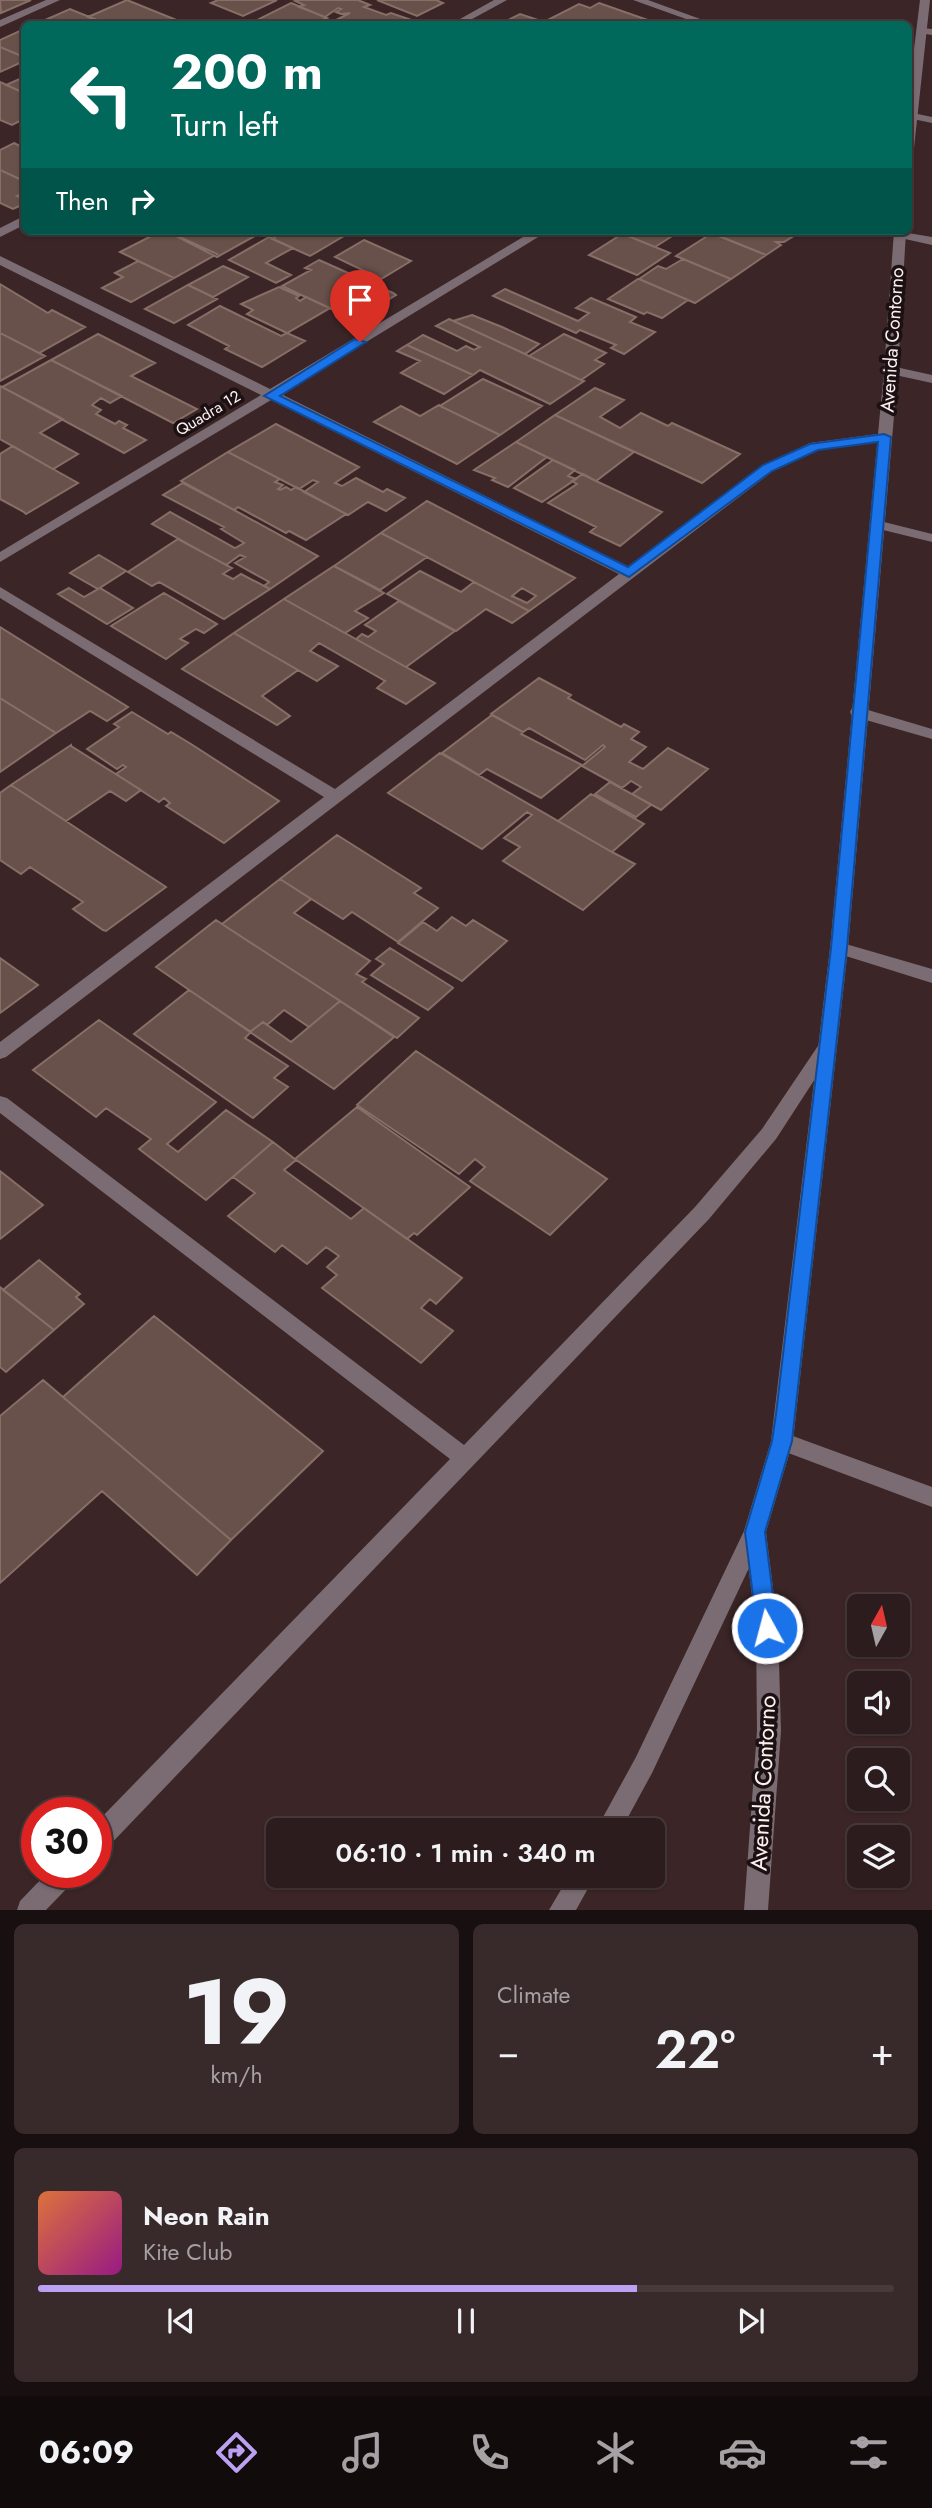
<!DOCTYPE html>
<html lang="en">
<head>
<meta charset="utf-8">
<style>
	:root { --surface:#2c1c1d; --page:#38292a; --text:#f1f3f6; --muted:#a6a1a4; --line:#483a3b; --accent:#bca0f2 }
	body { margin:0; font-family:Jost,sans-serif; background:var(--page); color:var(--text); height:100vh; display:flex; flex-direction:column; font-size:26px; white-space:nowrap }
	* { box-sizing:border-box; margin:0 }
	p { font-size:23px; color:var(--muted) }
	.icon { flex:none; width:38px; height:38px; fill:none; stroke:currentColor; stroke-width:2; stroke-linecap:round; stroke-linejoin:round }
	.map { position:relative; height:1910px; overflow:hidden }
	.details { display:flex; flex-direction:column; gap:14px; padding:14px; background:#180f10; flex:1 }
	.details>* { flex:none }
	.top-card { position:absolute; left:21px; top:21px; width:891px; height:214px; border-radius:10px; box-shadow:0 2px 5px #0004,0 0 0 2px var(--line); background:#00695c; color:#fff; overflow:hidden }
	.needle { width:46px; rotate:8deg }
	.tools { position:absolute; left:847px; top:1594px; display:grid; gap:14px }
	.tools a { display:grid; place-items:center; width:63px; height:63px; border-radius:10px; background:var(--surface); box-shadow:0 2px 5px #0004,0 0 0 2px var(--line); font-size:35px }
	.speed { position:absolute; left:21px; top:1797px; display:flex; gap:14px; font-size:35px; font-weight:700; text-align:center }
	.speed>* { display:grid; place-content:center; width:91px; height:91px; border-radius:50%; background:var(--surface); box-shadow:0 2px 5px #0004,0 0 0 2px var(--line); line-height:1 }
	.speed .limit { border:10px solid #d22; background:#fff; color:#111 }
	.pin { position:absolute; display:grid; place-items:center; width:60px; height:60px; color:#fff; margin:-72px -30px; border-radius:50% 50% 50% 0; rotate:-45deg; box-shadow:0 0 7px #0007 }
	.pin .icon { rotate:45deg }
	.me { position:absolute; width:77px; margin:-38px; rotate:353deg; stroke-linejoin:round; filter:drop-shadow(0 0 5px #0008) }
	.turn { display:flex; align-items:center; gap:24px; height:147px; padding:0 35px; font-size:32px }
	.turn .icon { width:91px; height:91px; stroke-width:2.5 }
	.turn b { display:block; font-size:49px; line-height:60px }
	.then { display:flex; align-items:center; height:66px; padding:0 35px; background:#0003; gap:14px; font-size:26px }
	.big { font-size:52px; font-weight:600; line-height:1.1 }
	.details .widget { flex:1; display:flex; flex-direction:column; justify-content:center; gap:10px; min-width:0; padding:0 24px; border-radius:10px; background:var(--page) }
	.details .dial { align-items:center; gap:0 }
	.dial b { font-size:91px; line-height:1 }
	.song { display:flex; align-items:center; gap:21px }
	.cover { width:84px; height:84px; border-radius:10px; background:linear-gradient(135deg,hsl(20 70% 55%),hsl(310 70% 35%)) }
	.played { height:7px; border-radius:4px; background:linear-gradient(90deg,var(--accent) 70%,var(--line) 70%) }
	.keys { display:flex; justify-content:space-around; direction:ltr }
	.heat { display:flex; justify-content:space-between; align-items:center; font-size:38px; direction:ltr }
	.details .tiles { flex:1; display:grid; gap:14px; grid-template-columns:1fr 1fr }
	.widget:last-child { grid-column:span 2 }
	.trip { position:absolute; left:266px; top:1818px; width:399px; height:70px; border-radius:10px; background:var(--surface); box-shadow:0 2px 5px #0004,0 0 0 2px var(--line); font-weight:600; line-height:70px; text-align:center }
	.tabs { display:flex; height:112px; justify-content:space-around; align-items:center; background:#120b0c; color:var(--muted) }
	.tabs .icon { width:49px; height:49px }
	.tabs .current { color:var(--accent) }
	.tabs b { font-size:32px; color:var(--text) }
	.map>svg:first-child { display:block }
</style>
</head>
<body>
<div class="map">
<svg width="932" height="1910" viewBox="0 0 932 1910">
	<rect width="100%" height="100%" fill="#3b2527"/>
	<path fill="#68514a" stroke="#876e66" stroke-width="2" fill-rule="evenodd" d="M0,0h31l-30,13z
		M127,0l47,19 -12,5 -21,-2 -34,2 -19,-7z
		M218,0h59l-34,16 -32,-13z
		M298,0h60l12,5 -6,2 22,8 5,-2 32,11h-79l-10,-3 16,-8 -9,1 -5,-2 5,-3 -3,-1 -13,9 -26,-10 5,-2 -9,-4z
		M377,0h59l7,3 -26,13z
		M291,3l36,15 -15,6h-48l-9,-3z
		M599,3l60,21h-149l-6,-2 16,-8 24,8 35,-18 11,4z
		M70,9l2,1 35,14h-71z
		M24,29v28l-24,-10v-7z
		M0,47l24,10v4l-24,11z
		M24,77v16l-18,-8z
		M0,82l24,11v26l-12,6 -12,-5z
		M14,143l10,5v33l-24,-11v-20z
		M0,170l24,11v11l-7,4 7,3v5l-11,5 -13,-6z
		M161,231h6l50,23 -43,24 -54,-26z
		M174,231h82l4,2 -43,24 -47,-24z
		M286,231h58l5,2 -39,23 -38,-17z
		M629,231h51l-25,16 -32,-13z
		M706,231h92l2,1 -16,10h-8l5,3 -15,10z
		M712,233l54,22 -35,24 -55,-23z
		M622,234h1l47,19 -33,22 -48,-20z
		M269,237l24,11 -27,15 25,12 -15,8 -47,-23z
		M364,240l47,21 -30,18 -46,-22z
		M683,259l48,20 -36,24 -56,-24 19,-13 8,3z
		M319,260l74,33 3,2 -41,25 -73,-34 29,-16 -6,-2z
		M138,261l36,17 -43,24 -29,-14 21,-11 -8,-4z
		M223,266l25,11 -35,20 -25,-12z
		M638,279h1l49,21 -26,18 -15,-6 -3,2 -36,-15z
		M0,284l48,29 4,-3 33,17 -46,26 -39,-20z
		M188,285l29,14 -43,24 -29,-14z
		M279,287l20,9 -3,2 4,3 6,-4 24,11 -43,25 -40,-19 6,-4 -12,-6z
		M505,289l73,32 11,-8 -13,-5 15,-10 45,19 -6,5 25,10 -31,22 -13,-6 5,-3 -36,-15 -4,3 -83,-37z
		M220,306l61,30 6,-3 18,8 -43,26 -37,-18 4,-3 -41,-21z
		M472,315l30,12 37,17 -14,10 -72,-33z
		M449,319l132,61 3,1 -34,23 -70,-34 -7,5 -66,-30 16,-10 34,16 9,-5 8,4 6,-3 -44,-21z
		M0,333l39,20 6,3 -45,25z
		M98,334l57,29 -24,13 66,33 -24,14 -122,-63z
		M564,334l42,19 -11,7 9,4 -23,16 -52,-24z
		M407,345l66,30 -29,19 -43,-21 19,-12 -23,-10z
		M51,360l71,36 -12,7 -9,-5 -9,7 9,5 -5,4 19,10 4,-3 8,4 -4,3 23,12 -22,13 -122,-66z
		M483,379l59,27 -42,29 -60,-29z
		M0,386l63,33 -23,14 38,21 -25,15 -53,-30z
		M595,388l29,12 -24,17 20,11 21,-15 27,13 4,-3 68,31 -38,29 -147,-68z
		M439,405l1,1 60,29 -43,29 -83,-42 27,-16 19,10z
		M555,415l79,37 -38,29 -80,-39z
		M276,424l83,43 -24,16 7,3 14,-8 27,14 4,-3 18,9 -19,13 -18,-9 -20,13 -44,-23 14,-10 -5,-2 -14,9 -71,-37z
		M516,442l31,15 -39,30 -16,-7 3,-2 -21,-8z
		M13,446l40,23 25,14 -52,31 -2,-2 -24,-13v-45z
		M228,452l52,27 -5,3 8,3 -5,4 2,1 6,-3 5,3 5,-3 50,27 -40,26 -17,-9 -3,2 -48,-26 -4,3 -53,-29z
		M553,460l22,10 -7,6 8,3 -34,23 -28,-14z
		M583,474l13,7 66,31 -42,34 -30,-14 6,-5 -48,-24 29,-19 -5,-3z
		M183,483l51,27 84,46 -48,33 -6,-3 5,-4 -34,-19 10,-6 -5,-2 -14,10 -74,-41 18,-12 65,36 9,-5 -23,-14 3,-2 -61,-32z
		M427,501l148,77 -46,33 -148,-78zM522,588l14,8 -9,7 -15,-7z
		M381,533l46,24 -47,33 -46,-24z
		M178,539l54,29 -9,6 10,5 8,-5 29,15 -46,30 -65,-37 -7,4 -24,-14z
		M99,555l27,16 -28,18 -28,-16z
		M334,566l50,27 -29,18 13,7 -23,15 -61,-34z
		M420,571l41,21 13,-10 55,29 -17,12 -26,-14 -30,22 -69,-37z
		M69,588l15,9 16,-9 33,20 -26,16 -49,-30z
		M164,593l53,31 -13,9 -8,-4 -16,10 8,4 -22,16 -55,-33z
		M284,599l122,68 29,16 -29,21 -29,-16 8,-7 -66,-38 -9,8 28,15 -21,15 -83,-48z
		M399,601l56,30 -49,36 -50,-28 6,-5 6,3 8,-6 -11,-6z
		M0,627l75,47 53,33 -21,14 -17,-10 -34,22 -56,-35z
		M234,633l64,37 -36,26 28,20 -13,9 -95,-56z
		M539,678l32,17 -3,3 53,29 3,-3 15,8 -8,7 15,8 -17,15 14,7 25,-21 40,21 -47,41 -29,-16 9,-7 -10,-6 -9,7 -40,-22 23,-19 -2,-2 -18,15 -56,-32 -6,4 -32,-18z
		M0,698l56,35 -56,39z
		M132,712l36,22 3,-2 20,12 88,57 -55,42 -58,-37 4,-3 -6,-5 -5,4 -43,-28 10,-7 -3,-2 -6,4 -30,-20 32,-22 -5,-3z
		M492,715l31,17 -2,2 61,31 -41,33 -54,-29 -8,6 -37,-22z
		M71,745v1l70,44 -15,11 -16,-10 -44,30 -55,-36z
		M440,753l172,99 23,12 -52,46 -80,-49 17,-14 -16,-9 28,-23 -5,-3 -45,37 -94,-56z
		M610,782l22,12 19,11 -15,12 -41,-23z
		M11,785l91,60 64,42 -60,44 -3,-1 -30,-21 10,-7 -53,-35 -9,7 -21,-14v-67z
		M591,794l53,30 -32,28 -54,-31z
		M337,835l84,53 -7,5 24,15 -40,34 -46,-30 -9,7 -63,-40z
		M280,879l31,20 -17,14 76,48 -14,13 10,5 -4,3 57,36 -22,20 -175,-114z
		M452,917l14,9 7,-6 34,21 -45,40 -64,-38 25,-21 14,9z
		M216,920l6,4 118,77 -31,26 -25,-17 -17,15 -4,-3 -13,10 -94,-65z
		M390,948l62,39 1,1 -25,22 -57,-35 13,-11 -8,-5z
		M0,958l38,27 -38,28z
		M189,990l62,42 -6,6 43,28 -14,12 14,9 -35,31 -119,-84z
		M340,1001l54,36 -60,52 -84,-57 13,-10 28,20z
		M99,1020l117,82 -49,42 11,8 48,-42 47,32 -67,58 -67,-51 12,-10 -45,-31 -10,9 -63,-47z
		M416,1051l32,21 159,107 -57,56 -80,-54 15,-14 -10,-8 -16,15 -102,-69z
		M357,1107l113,80 -53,48 -3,-2 -7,6 -112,-80z
		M273,1142l23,18 -12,10 67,49 13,-11 98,70 -26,26 -6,-5 -9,9 32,23 -32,32 -99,-75 15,-13 -10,-8 12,-11 -13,-9 -19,17 -25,-19 -7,7 -47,-36 27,-23 -22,-16z
		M0,1171l43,34 -43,34z
		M39,1260l41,34 -4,3 8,7 -30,26 -51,-40z
		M0,1287l54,43 -48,42 -6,-5z
		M154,1316l169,135 -92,89 -168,-143z
		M43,1380l188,160 -34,35 -95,-84 -102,92v-167z"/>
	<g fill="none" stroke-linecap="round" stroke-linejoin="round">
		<path fill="#7b6c73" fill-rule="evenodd" d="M46,0h14l-60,27v-7z
			M494,0h13l-44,24h-12z
			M633,0h15l66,24h-14z
			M923,28l9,1v6l-13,-2 -1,-2z
			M908,50l11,-1 5,3 -16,4z
			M908,112l24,5v6l-24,-5z
			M20,218h4v7l-24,12v-9z
			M533,231h15l-267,163 347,173 135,-102 47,-22 75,-10 7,4 -7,4 -67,9 -45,21 -767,586 -6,2v-17l324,-245 -324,-199v-11l335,202 284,-215 -348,-174 -271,162v-10l261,-157 -261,-130v-9l270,133z
			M896,231l36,6v8l-36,-8z
			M891,366l41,9v8l-46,-10 -2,-3z
			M876,520l56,14v8l-61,-15v-6z
			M858,707l74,22v10l-80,-23 -2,-4 2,-4z
			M839,942l93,27v14l-99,-31 -3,-4 3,-4z
			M828,1038l6,2 3,5 -61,94 -67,80 -604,631 -9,3v-30l354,-364 -450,-346v-17l7,2 457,347 231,-238 67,-78 60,-89z
			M782,1432l150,55v20l-157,-59 -4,-7 4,-7z
			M755,1522l8,3 3,7 12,96 3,103 -13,179h-24l13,-179 -1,-103 -12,-96 3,-7z
			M48,1872h29l-3,9 -28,29h-29l3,-9z"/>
		<path fill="#7b6c73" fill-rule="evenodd" d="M920,0h10l-16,148 -6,3v-53z
			M894,231h12l-8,139 -50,578 -55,493 -27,91 -114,241 -31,57h-25l40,-73 108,-226 27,-90 59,-493 54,-578z
			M569,1876h26l-19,34h-27z"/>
	</g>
	<path fill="#1a73e8" stroke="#114b97" stroke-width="2" d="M355,339l11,3 -86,54 348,171 135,-102 47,-21 74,-10 7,3 -44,511 -52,466 -3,27 -27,91 12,96 -3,7 -7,3 -7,-3 -3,-7 -12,-96 27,-91 4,-27 55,-466 47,-506 -60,8 -46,21 -143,106 -365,-181z"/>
	<g text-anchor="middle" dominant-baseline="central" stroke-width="7" stroke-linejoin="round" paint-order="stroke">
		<g font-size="16" fill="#feeff0" stroke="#1b1112">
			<text transform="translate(208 413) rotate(-31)">Quadra 12</text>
		</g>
		<g font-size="19" fill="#feeff0" stroke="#1b1112">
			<text transform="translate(892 340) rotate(-86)">Avenida Contorno</text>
		</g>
		<g font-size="23" fill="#feeff0" stroke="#1b1112">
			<text transform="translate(763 1783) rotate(-87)">Avenida Contorno</text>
		</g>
	</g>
</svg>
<div class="tools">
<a><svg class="needle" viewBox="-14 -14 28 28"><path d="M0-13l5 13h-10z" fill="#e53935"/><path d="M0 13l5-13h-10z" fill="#a6a1a4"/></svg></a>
<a><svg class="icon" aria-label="sound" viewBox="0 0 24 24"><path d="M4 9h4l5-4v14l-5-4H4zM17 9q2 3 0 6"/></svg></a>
<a><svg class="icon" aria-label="search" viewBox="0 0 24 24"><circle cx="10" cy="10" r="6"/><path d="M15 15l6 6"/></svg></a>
<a><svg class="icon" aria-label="layers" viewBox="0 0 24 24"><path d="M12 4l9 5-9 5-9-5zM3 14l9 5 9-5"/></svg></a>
</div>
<div class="speed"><div class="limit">30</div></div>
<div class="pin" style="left:360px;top:342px;background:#d93025"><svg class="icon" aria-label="arrive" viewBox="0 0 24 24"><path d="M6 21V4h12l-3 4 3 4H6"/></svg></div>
<svg class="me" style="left:767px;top:1628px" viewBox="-20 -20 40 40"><circle r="17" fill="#1a73e8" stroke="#fff" stroke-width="3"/><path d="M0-11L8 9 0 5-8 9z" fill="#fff"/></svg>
<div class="trip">06:10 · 1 min · 340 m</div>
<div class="top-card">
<div class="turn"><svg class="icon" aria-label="left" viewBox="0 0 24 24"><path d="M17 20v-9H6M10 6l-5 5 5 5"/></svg><div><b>200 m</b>Turn left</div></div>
<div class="then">Then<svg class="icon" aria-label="right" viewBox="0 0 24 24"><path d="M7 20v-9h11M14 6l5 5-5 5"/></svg></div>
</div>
</div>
<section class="details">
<div class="tiles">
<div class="widget dial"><b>19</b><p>km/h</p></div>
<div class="widget"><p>Climate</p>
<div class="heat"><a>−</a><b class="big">22°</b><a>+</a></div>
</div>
<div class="widget">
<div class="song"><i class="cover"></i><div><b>Neon Rain</b><p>Kite Club</p></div></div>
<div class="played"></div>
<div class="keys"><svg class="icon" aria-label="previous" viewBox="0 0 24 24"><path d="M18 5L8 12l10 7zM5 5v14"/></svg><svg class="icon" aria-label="pause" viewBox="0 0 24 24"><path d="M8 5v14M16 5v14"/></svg><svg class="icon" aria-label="next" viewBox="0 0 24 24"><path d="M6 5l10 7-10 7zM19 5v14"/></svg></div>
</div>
</div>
</section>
<nav class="tabs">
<b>06:09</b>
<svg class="icon current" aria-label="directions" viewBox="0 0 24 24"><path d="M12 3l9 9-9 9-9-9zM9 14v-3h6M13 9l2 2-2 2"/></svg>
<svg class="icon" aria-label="music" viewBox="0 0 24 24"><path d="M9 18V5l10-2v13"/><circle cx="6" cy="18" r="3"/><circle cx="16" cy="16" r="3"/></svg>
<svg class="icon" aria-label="phone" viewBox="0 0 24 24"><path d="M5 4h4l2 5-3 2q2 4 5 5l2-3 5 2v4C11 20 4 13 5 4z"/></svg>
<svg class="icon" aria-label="climate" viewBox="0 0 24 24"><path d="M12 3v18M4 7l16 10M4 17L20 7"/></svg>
<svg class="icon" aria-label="car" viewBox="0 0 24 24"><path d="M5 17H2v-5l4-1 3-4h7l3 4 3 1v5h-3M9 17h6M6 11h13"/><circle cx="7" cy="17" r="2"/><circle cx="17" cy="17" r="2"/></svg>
<svg class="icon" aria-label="filters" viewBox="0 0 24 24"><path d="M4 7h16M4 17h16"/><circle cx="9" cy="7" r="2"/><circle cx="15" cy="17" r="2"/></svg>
</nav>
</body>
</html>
